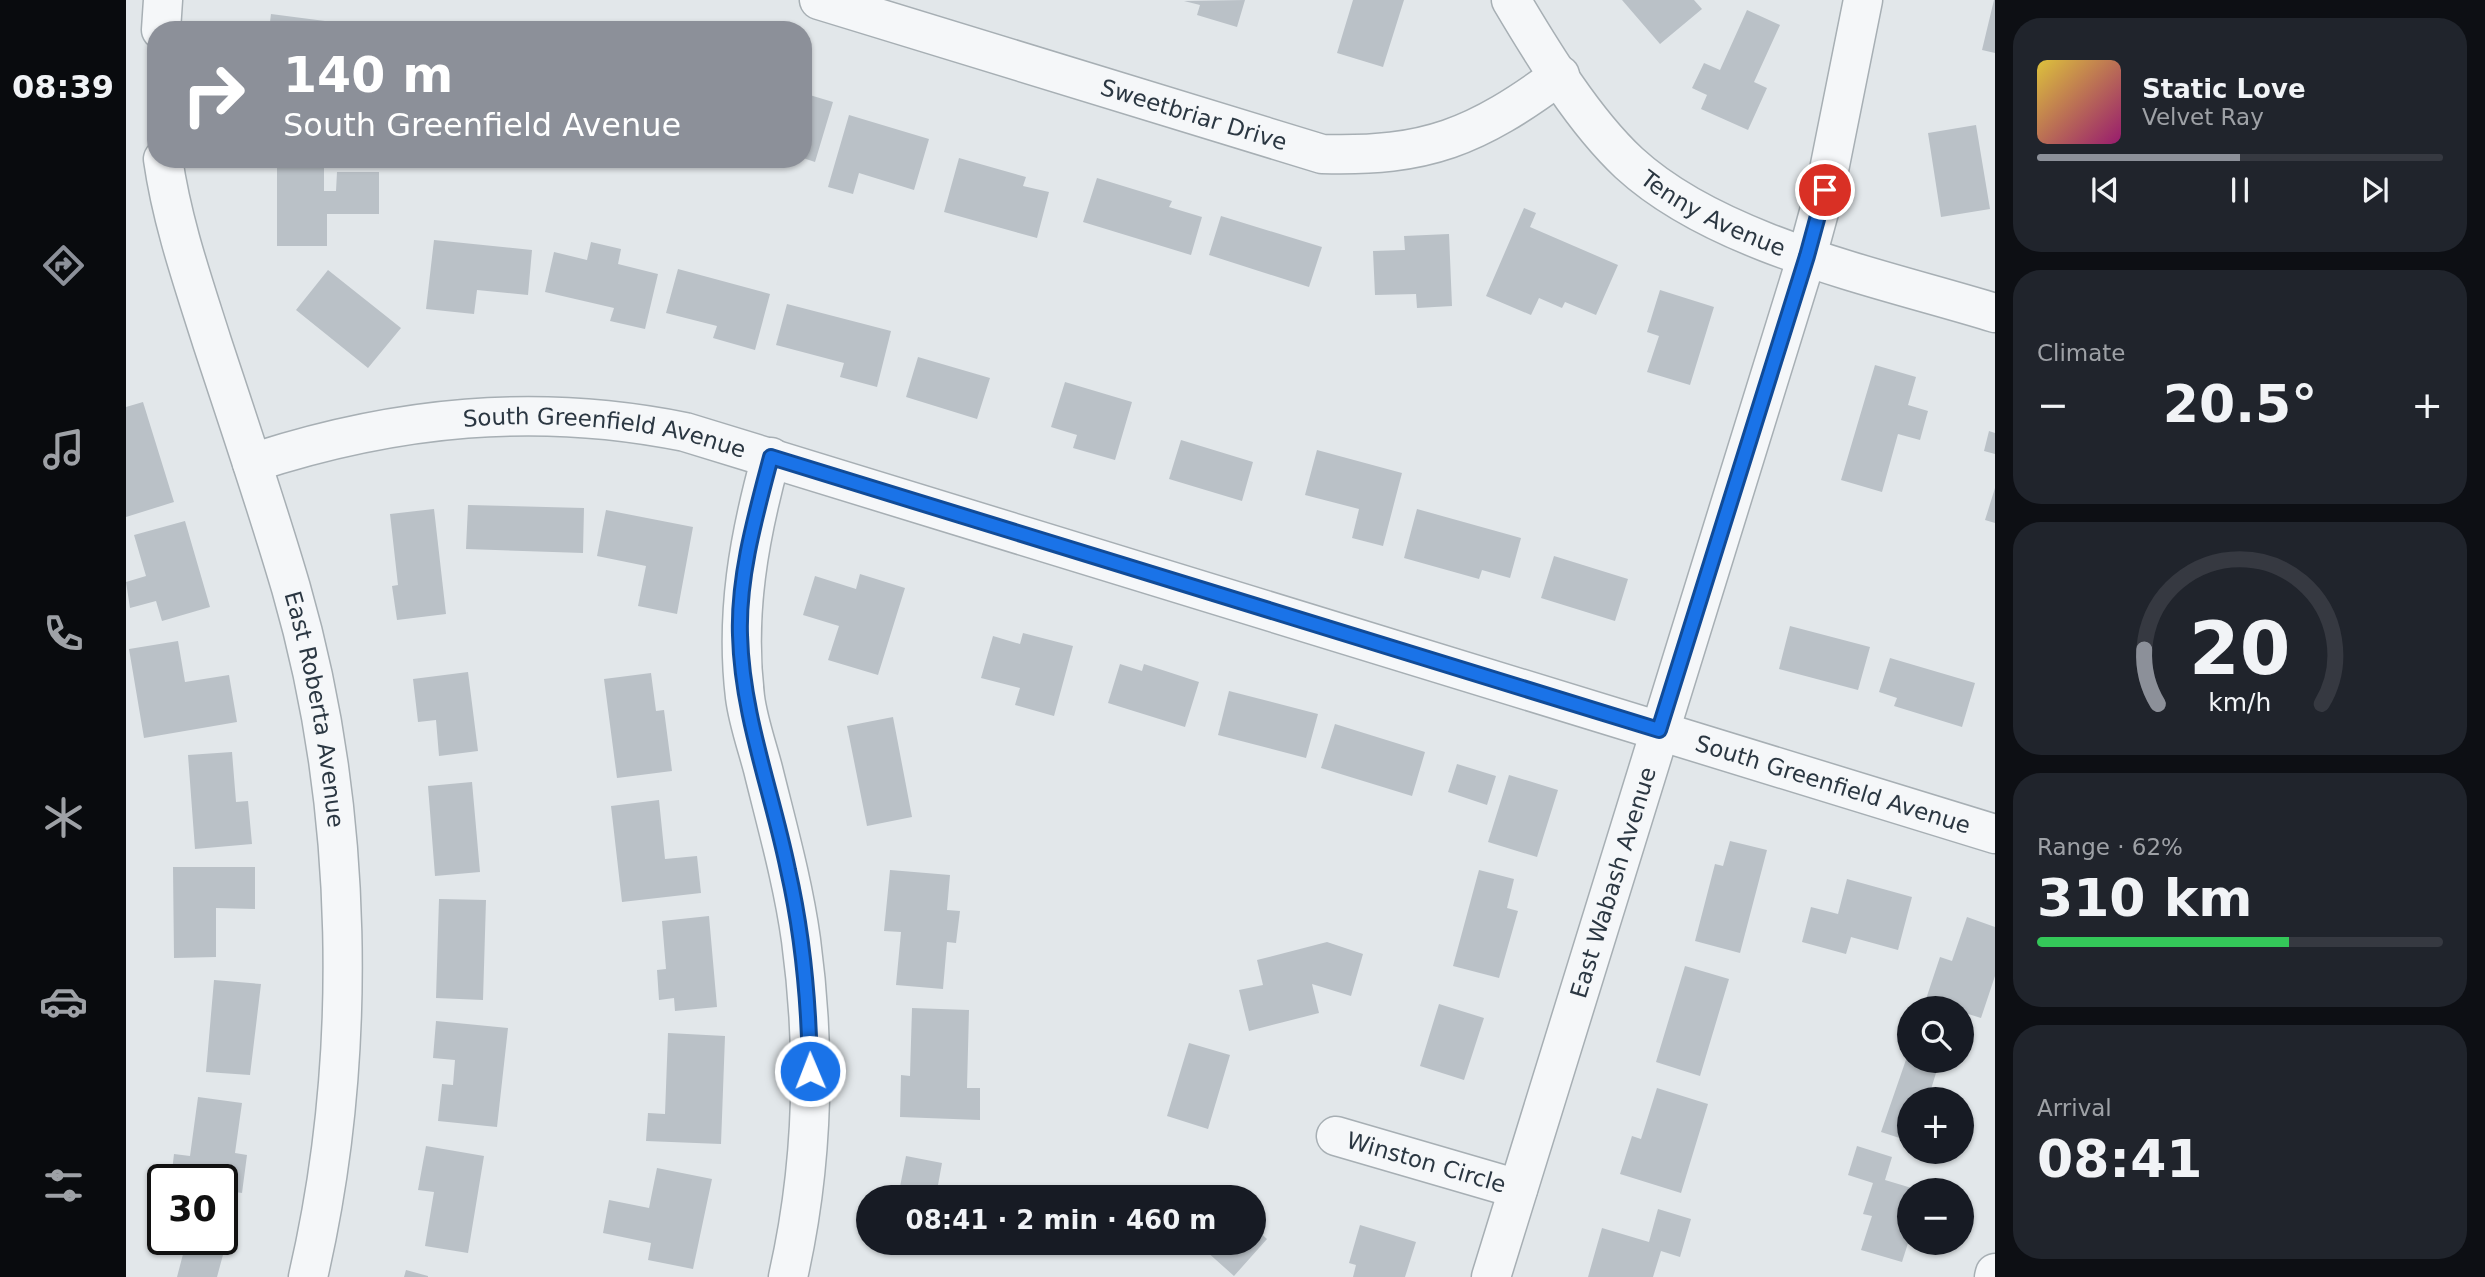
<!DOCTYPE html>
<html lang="en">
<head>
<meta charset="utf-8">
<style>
	:root { --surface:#171b24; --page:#20242c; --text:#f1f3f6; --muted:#9ea1a6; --line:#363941; --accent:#8c9099 }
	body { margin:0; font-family:"DejaVu Sans",sans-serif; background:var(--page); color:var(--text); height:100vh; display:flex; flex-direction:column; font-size:26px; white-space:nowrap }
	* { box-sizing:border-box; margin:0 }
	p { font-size:23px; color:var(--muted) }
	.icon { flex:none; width:38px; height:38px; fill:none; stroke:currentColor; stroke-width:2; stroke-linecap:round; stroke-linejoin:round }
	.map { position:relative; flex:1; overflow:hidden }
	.details { display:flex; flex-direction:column; gap:18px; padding:18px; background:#0d0f14; width:490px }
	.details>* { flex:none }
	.top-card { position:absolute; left:21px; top:21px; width:665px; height:147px; border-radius:28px; box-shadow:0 2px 5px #0004; background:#8c9099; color:#fff; overflow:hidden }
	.tools { position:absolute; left:1771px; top:996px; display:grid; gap:14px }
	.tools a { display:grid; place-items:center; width:77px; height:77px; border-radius:50%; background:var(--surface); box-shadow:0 2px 5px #0004; font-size:35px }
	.speed { position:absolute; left:21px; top:1164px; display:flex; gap:14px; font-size:35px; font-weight:700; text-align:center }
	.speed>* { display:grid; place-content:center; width:91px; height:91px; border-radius:50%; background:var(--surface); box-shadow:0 2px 5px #0004; line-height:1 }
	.speed .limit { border:4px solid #111; border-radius:10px; background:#fff; color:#111 }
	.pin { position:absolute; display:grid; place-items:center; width:60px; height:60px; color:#fff; margin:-30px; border:4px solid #fff; border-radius:50%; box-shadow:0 2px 7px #0007 }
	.me { position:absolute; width:77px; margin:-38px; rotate:359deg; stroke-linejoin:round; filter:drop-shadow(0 0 5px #0008) }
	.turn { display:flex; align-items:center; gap:24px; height:147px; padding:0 21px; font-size:32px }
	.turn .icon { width:91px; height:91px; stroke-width:2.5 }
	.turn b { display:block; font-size:49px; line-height:60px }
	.big { font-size:52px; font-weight:700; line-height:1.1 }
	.details .widget { flex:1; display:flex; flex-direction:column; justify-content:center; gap:10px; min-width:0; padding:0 24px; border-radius:28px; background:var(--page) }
	.details .dial { align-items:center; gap:0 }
	.dial svg { height:182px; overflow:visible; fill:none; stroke:var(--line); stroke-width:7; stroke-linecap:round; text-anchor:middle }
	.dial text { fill:var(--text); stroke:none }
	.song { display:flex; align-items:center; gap:21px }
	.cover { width:84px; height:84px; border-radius:10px; background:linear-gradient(135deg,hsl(50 70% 55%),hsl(320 70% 35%)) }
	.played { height:7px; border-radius:4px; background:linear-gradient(90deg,var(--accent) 50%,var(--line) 50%) }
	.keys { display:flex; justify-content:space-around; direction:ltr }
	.heat { display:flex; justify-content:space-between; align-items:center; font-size:38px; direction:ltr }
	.charge { height:10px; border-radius:5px; background:linear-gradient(90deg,#34c759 62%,var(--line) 0) }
	.trip { position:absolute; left:730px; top:1185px; width:410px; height:70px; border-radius:35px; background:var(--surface); box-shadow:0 2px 5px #0004; font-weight:700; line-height:70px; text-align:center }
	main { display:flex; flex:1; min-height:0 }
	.tabs { display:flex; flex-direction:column; width:126px; justify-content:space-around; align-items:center; background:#090b0e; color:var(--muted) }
	.tabs .icon { width:49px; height:49px }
	.tabs .on { color:var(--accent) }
	.tabs b { font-size:32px; color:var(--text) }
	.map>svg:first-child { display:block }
</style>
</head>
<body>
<main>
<nav class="tabs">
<b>08:39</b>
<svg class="icon on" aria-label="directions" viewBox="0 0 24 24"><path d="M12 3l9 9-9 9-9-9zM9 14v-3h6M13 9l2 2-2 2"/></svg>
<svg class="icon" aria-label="music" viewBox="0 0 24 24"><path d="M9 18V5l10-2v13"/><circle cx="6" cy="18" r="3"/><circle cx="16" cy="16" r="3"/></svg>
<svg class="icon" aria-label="phone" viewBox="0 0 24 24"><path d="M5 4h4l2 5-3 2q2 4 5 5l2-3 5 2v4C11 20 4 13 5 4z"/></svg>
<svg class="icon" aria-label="climate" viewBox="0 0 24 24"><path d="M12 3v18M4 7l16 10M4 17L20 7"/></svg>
<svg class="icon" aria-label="car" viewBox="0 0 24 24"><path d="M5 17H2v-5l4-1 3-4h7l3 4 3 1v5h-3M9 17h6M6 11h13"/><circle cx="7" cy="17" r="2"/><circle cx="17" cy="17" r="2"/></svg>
<svg class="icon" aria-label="filters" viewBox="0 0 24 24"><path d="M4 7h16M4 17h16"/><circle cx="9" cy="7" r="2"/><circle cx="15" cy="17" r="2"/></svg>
</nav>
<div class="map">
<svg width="1869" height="1277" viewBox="0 0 1869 1277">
	<rect width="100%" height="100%" fill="#e2e7ea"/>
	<path fill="#bac1c7" d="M1119,0l-8,27 -40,-12 3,-10 -16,-4z
		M1227,0h51l-21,67 -46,-14z
		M1496,0h72l8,9 -42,35z
		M1868,0h1v53l-13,-3z
		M1621,10l33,15 -26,57 13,6 -19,42 -47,-21 6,-14 -15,-7 12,-25 16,7z
		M145,14l54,7 -1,9h-55z
		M677,93l30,9 -18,60 -12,-4z
		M723,115l80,24 -15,51 -55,-17 -6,21 -25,-7z
		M1850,125l14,84 -49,8 -13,-84z
		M833,158l67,19 -3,9 26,6 -12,46 -93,-26z
		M151,168h47v23h12l1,-19h42v42h-52v32h-50z
		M971,178l75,23 -3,6 33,10 -11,38 -108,-33z
		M1398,208l12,5 -6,14 88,38 -22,50 -31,-13 -3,6 -23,-10 -8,17 -45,-19z
		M1095,216l101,31 -13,40 -100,-32z
		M1323,234l3,72 -35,2 -1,-14 -41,1 -2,-44 32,-1 -1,-14z
		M308,240l98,10 -4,45 -51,-5 -3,24 -48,-5z
		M465,242l30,7 -3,15 40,10 -13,55 -35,-8 4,-13 -69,-16 9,-40 33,8z
		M552,269l92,25 -15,56 -42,-12 4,-12 -51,-13z
		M202,270l73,58 -33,40 -72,-58z
		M1534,290l54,17 -24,78 -43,-13 12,-36 -12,-4z
		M661,304l104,27 -14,56 -37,-10 4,-14 -68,-18z
		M792,357l72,21 -13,41 -71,-22z
		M1749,365l41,12 -8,28 20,6 -8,29 -22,-6 -16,58 -41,-12z
		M939,382l67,20 -17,58 -42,-12 4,-13 -26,-8z
		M17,402l31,100 -48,15v-110z
		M1863,431l6,2v21l-11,-3z
		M1055,440l72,22 -11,39 -73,-22z
		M1191,450l85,23 -19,73 -31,-8 7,-29 -54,-14z
		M1869,488v35l-10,-3z
		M342,505l116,3 -1,45 -117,-4z
		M308,509l12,105 -49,6 -5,-34 6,-1 -8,-71z
		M1291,509l104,29 -11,40 -28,-8 -3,9 -75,-21z
		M480,510l87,17 -16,87 -39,-8 8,-40 -49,-10z
		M59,521l25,86 -48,14 -6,-20 -26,7 -4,-26 20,-6 -12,-41z
		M1428,556l74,23 -13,42 -74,-23z
		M734,574l45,14 -27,87 -50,-15 11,-34 -36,-11 12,-39 41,13z
		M1664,626l80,21 -12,43 -79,-21z
		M897,633l50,13 -19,70 -39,-11 5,-17 -39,-10 12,-42 27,8z
		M52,641l7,41 44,-7 8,47 -93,16 -15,-89z
		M1764,658l85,25 -13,44 -68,-21 3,-8 -18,-6z
		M994,664l22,7 2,-7 55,18 -14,45 -77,-24z
		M342,672l10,79 -39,5 -3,-36 -18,2 -5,-43z
		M525,673l5,38 8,-1 8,61 -55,7 -13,-99z
		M1103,691l89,23 -12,44 -88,-23z
		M767,717l19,100 -45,9 -20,-100z
		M1209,724l90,28 -13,44 -91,-28z
		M106,752l4,50 12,-1 4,43 -57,5 -7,-94z
		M1331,764l39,12 -9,29 -39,-13z
		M1383,775l49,15 -21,67 -49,-15z
		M346,782l8,90 -45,4 -7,-90z
		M533,800l6,59 32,-3 4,37 -79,9 -11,-96z
		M1604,841l37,9 -27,103 -45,-12 20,-77 8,2z
		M47,867h82v42l-39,-1v49l-42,1z
		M764,870l60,5 -3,35 13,1 -4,32 -9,-1 -4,47 -47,-4 5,-53 -17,-1z
		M1353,870l35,9 -7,29 11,3 -19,67 -46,-12z
		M1721,879l65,18 -14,53 -47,-13 -5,17 -44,-12 9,-35 27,7z
		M313,899l47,1 -3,100 -47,-2z
		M583,916l8,91 -42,4 -1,-13 -15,2 -2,-30 9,-1 -4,-48z
		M1841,917l28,10v49l-14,42 -19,-6v-4l-22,-1 -15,-5 15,-45 12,4z
		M1201,942l36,12 -12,42 -39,-12 7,29 -70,18 -10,-41 24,-5 -6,-25z
		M1559,966l44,13 -29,97 -44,-14z
		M88,980l47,4 -11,91 -44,-3z
		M1313,1004l45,14 -20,62 -44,-14z
		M786,1008l57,2 -2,78h13v32l-80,-3 1,-42 9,1z
		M310,1021l72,7 -11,99 -59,-6 4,-37 11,1 2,-25 -22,-2z
		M542,1033l57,3 -4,108 -75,-3 2,-28 17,1z
		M1063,1043l41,12 -22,74 -41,-13z
		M1783,1051v9h31l-12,39h-19v42l-28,-9z
		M1531,1088l51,16 -27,89 -61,-19 12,-38 9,3z
		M72,1097l44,6 -7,50 12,2 -5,38 -20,-3v-10h-51l3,-26 16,2z
		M300,1146l58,10 -16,97 -43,-7 9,-54 -16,-2z
		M1731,1146l35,11 -7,23 30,9 -6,1v50l-7,22 -41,-12 11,-34 -9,-2 10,-31 -25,-8z
		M780,1156l36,7 -4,22 30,6 -1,6h-69z
		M531,1168l55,11 -19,90 -45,-9 3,-17 -48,-10 6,-33 40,8z
		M1532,1209l33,10 -11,38 -19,-6 -8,26h-65l14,-49 47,14z
		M1234,1225l56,17 -11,35h-52l3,-12 -7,-2z
		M1127,1226l14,13 -33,37 -38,-34h57z
		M96,1238l5,2 -10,37h-40l10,-38z
		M280,1270l22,6v1h-24z"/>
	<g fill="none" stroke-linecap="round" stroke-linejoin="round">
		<defs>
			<g id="minor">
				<path id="s1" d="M693,0l503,154c105,3 154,-17 238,-79"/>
				<path id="s2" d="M1385,0c32,54 73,121 118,163 89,82 252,115 366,150"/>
				<path d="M35,30l2,-30"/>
				<path id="s3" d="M37,159c9,63 30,123 49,183 27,82 55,164 79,246 63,218 68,469 17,689"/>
				<path d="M645,457c-22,80 -36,157 -26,240 3,24 12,49 18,72 14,57 30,113 38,171 15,111 12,227 -13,337"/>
				<path id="s4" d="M126,463c143,-47 285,-61 433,-31l1310,402"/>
				<path id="s5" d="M1210,1136l182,53"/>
				<path id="s6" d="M1365,1277l316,-1021 18,-66 38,-190"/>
				<path d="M1868,1277l1,-4"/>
			</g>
		</defs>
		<use href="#minor" stroke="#a7afb4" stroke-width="41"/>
		<use href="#minor" stroke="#f5f7f9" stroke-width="38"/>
	</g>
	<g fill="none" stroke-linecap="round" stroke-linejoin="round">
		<defs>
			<path id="route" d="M684,1071c-1,-67 -7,-135 -22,-201 -16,-79 -46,-154 -48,-235 -2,-59 16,-121 31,-178l888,273 148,-474 18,-66"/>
		</defs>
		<use href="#route" stroke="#114b97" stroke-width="18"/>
		<use href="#route" stroke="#1a73e8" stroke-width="12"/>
	</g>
	<g text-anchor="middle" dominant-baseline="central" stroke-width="7" stroke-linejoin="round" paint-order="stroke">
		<g font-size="23" fill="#2b3742" stroke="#f2f5f8">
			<text stroke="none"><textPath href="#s1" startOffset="392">Sweetbriar Drive</textPath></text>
			<text stroke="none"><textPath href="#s2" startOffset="301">Tenny Avenue</textPath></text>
			<text stroke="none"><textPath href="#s4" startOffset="359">South Greenfield Avenue</textPath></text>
			<text stroke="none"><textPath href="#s3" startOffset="572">East Roberta Avenue</textPath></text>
			<text stroke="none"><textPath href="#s4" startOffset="1640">South Greenfield Avenue</textPath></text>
			<text stroke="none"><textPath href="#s6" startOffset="413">East Wabash Avenue</textPath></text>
			<text stroke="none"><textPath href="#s5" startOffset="94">Winston Circle</textPath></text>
		</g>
	</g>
</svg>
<div class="tools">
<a><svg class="icon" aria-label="search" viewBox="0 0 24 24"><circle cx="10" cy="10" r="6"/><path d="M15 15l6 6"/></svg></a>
<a>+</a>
<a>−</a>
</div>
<div class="speed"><div class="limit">30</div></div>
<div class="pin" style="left:1699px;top:190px;background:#d93025"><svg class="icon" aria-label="arrive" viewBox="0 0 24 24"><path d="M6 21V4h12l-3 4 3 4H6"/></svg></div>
<svg class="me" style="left:684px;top:1071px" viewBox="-20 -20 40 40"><circle r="17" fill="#1a73e8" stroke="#fff" stroke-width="3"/><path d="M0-11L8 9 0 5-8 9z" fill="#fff"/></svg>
<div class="trip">08:41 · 2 min · 460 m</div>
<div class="top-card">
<div class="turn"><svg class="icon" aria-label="right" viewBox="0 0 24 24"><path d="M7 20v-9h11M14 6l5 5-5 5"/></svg><div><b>140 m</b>South Greenfield Avenue</div></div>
</div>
</div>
<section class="details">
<div class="widget">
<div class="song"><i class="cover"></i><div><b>Static Love</b><p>Velvet Ray</p></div></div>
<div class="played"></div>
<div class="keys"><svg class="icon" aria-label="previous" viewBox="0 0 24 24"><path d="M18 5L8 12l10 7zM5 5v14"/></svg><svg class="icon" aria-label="pause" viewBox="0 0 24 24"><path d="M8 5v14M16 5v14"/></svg><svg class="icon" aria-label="next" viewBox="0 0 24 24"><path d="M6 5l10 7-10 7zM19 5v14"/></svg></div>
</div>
<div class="widget"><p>Climate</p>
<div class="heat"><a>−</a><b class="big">20.5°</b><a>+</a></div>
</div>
<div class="widget dial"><svg viewBox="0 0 100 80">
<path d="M14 69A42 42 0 1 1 86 69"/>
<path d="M14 69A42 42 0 0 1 8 45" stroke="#8c9099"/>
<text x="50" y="56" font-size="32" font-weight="700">20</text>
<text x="50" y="72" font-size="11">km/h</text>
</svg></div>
<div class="widget"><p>Range · 62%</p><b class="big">310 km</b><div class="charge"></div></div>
<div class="widget"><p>Arrival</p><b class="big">08:41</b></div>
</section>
</main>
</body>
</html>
